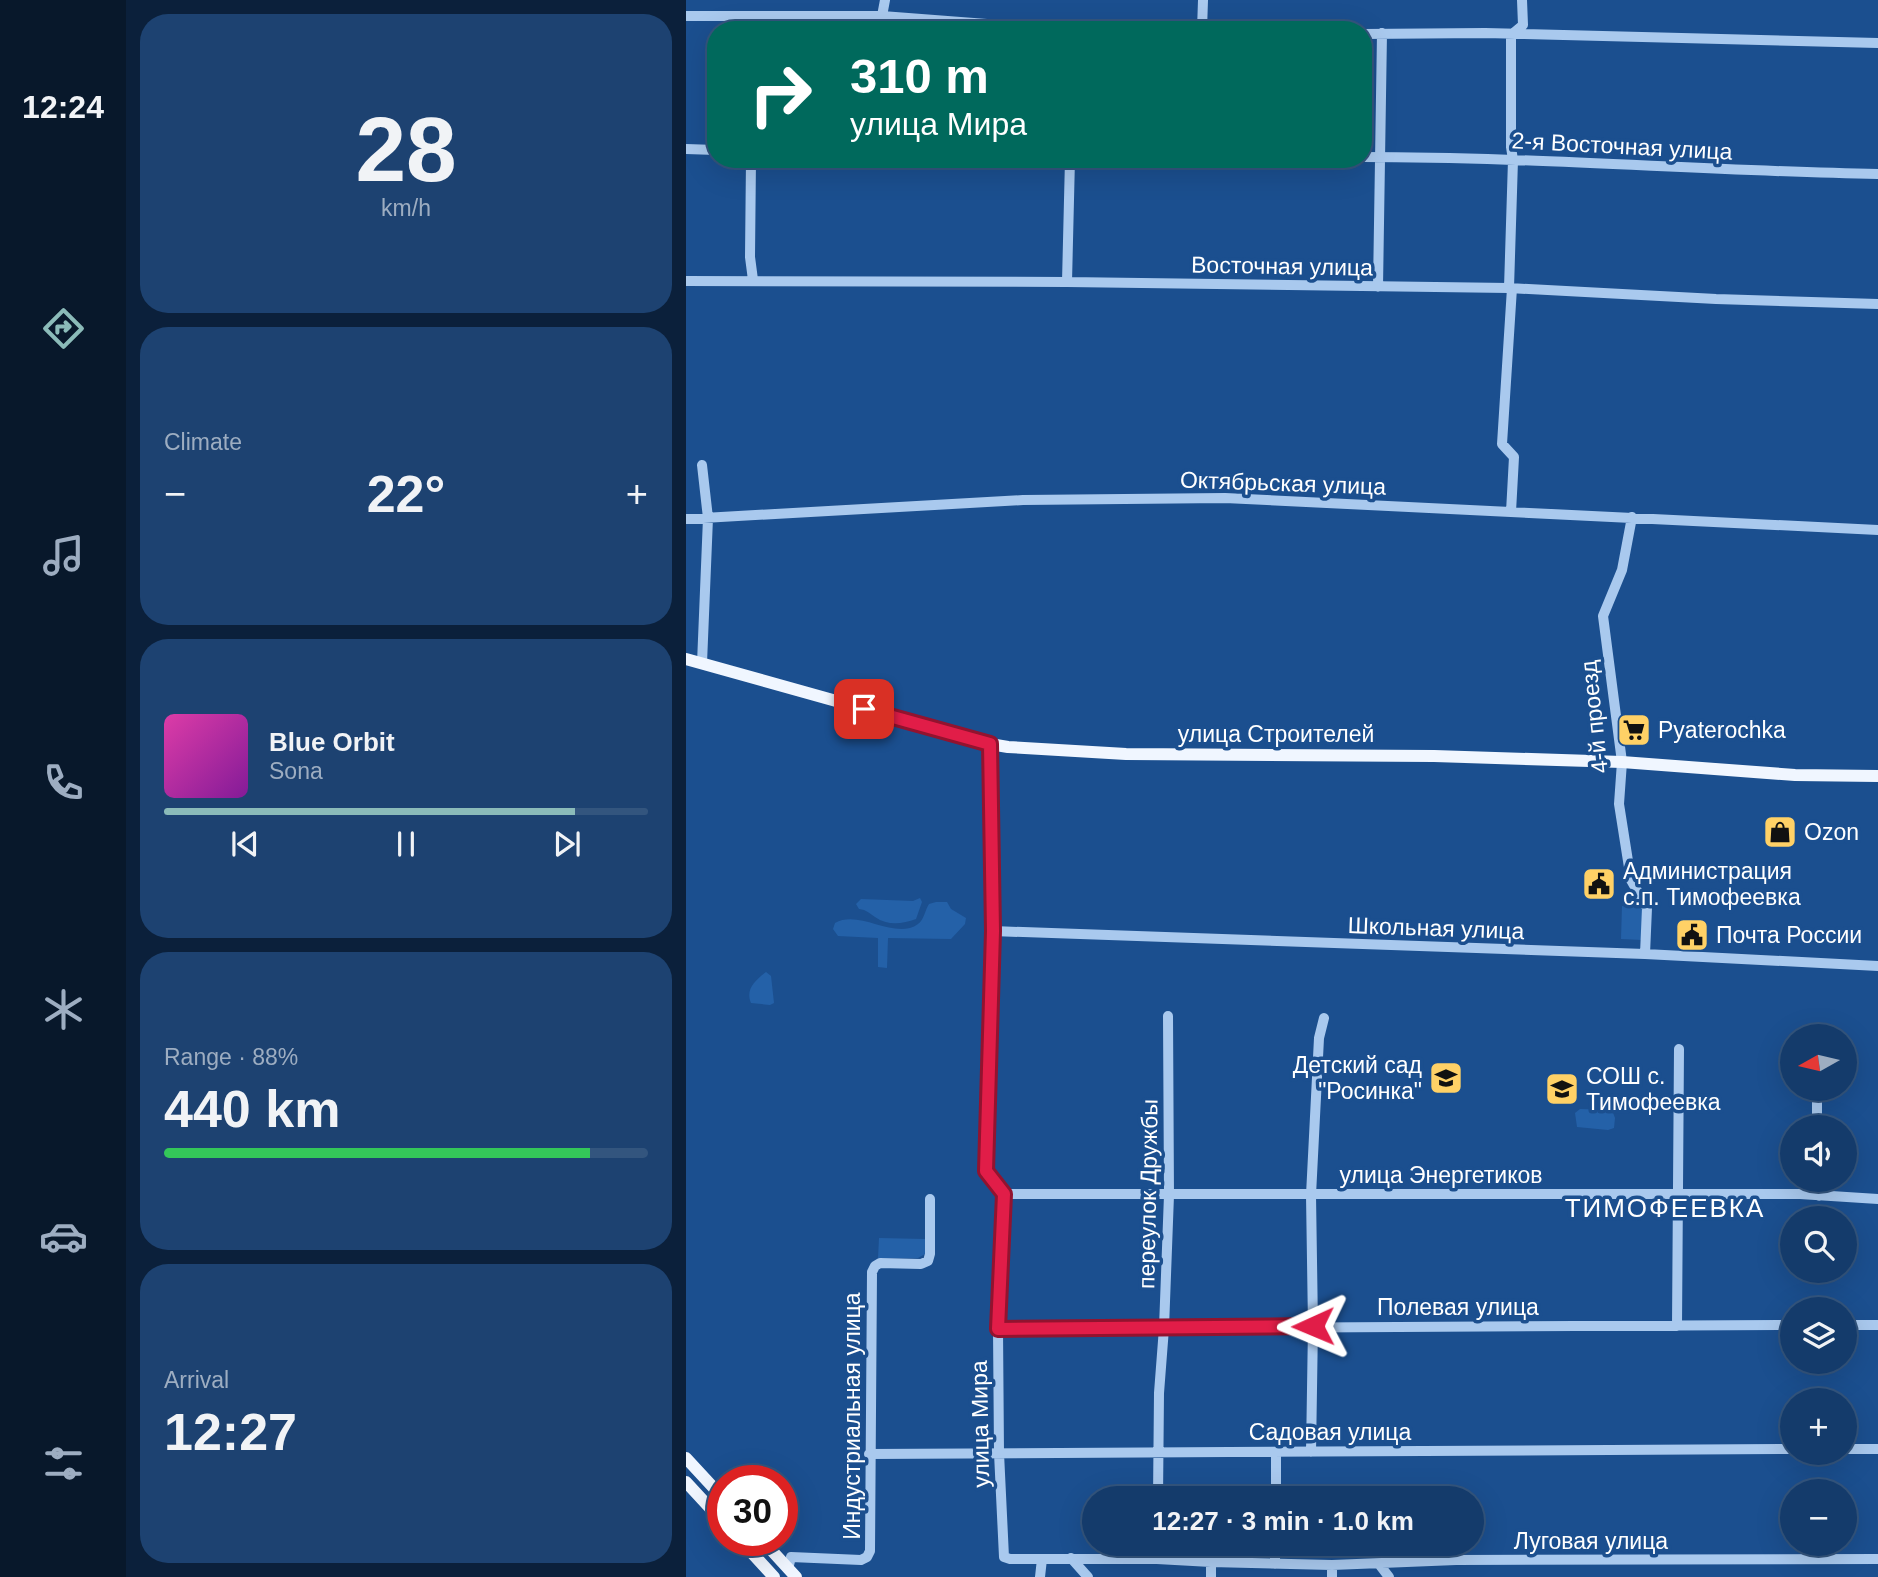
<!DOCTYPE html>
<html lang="en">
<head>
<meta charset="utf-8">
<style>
	:root { --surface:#143b6b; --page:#1d4271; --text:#f1f3f6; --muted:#9dadc1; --line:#33557e; --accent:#8bbbb9 }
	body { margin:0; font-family:Helvetica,sans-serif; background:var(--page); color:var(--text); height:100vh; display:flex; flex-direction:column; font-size:26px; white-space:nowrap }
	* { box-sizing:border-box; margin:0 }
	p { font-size:23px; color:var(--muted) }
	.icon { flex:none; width:38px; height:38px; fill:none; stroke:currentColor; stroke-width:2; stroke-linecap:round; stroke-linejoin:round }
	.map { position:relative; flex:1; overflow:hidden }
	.drawer { display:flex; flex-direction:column; gap:14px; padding:14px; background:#0b203b; width:560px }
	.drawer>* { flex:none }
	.top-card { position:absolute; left:21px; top:21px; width:665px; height:147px; border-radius:28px; box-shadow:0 7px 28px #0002,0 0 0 2px var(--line); background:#00695c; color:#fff; overflow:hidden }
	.needle { width:46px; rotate:262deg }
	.controls { position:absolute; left:1094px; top:1024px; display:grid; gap:14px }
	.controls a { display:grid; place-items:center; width:77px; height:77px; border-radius:50%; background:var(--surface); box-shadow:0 7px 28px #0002,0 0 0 2px var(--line); font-size:35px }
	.speed { position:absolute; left:21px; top:1465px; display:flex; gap:14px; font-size:35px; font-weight:700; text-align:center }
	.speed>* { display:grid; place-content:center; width:91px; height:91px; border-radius:50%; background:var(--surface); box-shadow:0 7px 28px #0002,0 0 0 2px var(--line); line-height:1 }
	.speed .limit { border:10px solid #d22; background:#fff; color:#111 }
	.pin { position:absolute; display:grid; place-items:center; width:60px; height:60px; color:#fff; margin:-30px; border-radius:14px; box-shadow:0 4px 10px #0006 }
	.me { position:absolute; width:77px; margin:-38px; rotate:269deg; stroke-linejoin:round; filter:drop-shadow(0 0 5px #0008) }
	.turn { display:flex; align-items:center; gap:24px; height:147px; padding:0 28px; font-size:32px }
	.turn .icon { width:91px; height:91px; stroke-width:2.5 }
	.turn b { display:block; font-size:49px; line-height:60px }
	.big { font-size:52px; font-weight:700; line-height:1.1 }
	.drawer .widget { flex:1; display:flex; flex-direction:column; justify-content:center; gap:10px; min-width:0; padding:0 24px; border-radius:28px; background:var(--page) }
	.drawer .dial { align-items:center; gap:0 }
	.dial b { font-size:91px; line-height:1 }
	.song { display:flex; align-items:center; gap:21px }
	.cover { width:84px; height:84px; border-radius:10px; background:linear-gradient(135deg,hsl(320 70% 55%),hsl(290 70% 35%)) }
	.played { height:7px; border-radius:4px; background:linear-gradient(90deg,var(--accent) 85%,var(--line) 85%) }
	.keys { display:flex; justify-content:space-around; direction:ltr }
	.heat { display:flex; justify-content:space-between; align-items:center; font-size:38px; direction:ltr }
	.charge { height:10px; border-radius:5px; background:linear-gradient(90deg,#34c759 88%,var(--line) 0) }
	.trip { position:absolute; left:396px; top:1486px; width:402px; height:70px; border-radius:35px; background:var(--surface); box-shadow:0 7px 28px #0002,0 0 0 2px var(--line); font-weight:700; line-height:70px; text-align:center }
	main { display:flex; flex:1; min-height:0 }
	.tabs { display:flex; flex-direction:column; width:126px; justify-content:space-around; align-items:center; background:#08182b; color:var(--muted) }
	.tabs .icon { width:49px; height:49px }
	.tabs .active { color:var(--accent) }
	.tabs b { font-size:32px; color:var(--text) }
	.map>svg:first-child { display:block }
</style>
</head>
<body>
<main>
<nav class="tabs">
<b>12:24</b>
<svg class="icon active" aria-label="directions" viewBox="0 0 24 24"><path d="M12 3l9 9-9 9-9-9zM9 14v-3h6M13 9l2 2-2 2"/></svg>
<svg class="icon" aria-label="music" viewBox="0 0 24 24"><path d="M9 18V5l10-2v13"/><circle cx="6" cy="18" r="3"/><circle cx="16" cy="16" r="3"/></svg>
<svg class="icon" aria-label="phone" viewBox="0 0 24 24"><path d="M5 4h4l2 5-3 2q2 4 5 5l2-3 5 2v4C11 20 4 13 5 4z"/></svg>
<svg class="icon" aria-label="climate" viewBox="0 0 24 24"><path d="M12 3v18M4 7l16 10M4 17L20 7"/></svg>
<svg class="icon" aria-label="car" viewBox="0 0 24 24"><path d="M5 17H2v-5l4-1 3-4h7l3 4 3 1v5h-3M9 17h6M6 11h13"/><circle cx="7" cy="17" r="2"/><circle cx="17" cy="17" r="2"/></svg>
<svg class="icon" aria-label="filters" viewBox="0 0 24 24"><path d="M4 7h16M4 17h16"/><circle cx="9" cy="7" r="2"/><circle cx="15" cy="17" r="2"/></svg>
</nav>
<section class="drawer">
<div class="widget dial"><b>28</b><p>km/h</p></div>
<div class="widget"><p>Climate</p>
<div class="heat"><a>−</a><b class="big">22°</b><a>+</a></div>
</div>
<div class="widget">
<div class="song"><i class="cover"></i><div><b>Blue Orbit</b><p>Sona</p></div></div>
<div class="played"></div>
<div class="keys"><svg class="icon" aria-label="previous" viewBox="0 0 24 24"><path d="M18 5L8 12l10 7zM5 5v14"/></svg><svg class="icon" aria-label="pause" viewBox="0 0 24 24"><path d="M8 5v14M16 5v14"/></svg><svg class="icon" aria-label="next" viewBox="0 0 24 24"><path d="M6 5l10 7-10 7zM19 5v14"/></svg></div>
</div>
<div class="widget"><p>Range · 88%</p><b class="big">440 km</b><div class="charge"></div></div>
<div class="widget"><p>Arrival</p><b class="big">12:27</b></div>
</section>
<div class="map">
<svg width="1192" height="1577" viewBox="0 0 1192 1577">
	<rect width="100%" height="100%" fill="#1b4f8f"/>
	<path fill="#2461a8" d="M234,898l2,4 -6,17c-14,5 -28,7 -41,-2 -6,-4 -8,-7 -16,-8l-3,-5 5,-5 52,2z
		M250,902h11l4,7 15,9 -1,6 -14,15 -63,-1 -1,30 -9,-1v-29l-40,-2 -5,-7 2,-6c25,-14 60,18 83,1 6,-4 7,-14 11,-20z
		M936,906l22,1 -2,33 -21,-1z
		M80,972l5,4 3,27 -4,2 -19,-2c-6,-14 5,-23 15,-31z
		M894,1109l32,1 3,8 -1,10 -6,2 -31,-3 -2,-14z
		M193,1238l46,1v15l-7,4h-40z"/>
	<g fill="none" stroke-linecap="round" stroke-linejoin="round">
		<path stroke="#a9c9ee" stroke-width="10" d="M0,16h196l131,10 174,4
			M196,16l3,-16
			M516,30l1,-30
			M677,34l122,-1 393,10
			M0,149l30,1
			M677,157c172,0 343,14 515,17
			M65,159l-1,98 3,23
			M0,281l381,1 442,6 207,11 162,5
			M381,282l3,-123
			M692,287l4,-254
			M823,288l4,-128 -2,-13v-112l12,-10 -1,-25
			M825,512l3,-55 -12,-13 10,-156
			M946,517l-10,53 -19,46 19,146 -3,42 12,76 16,28 -2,46
			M0,519l337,-19 202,-2 653,32
			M16,663l6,-145 -6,-53
			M304,744l3,187 -7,240 18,23 -6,135 1,124 5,104 6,2h147l54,3 121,3 124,-5 422,-1
			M307,931l652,23 233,12
			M1131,1127v-39
			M1132,1180l1,16
			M318,1194h796l78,5
			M1158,1325h34
			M991,1326l2,-277
			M312,1329l794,-4
			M1158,1449h34
			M625,1452l2,-126 -2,-131 8,-157 5,-20
			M183,1454l923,-5
			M472,1498l1,-105 5,-65 5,-133 -1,-179
			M590,1498v-46
			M385,1558l17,19
			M471,1559v-15
			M525,1562v15
			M589,1564v-20
			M693,1564l10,13
			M102,1569l3,-12 70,3 6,-3 3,-6 2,-279 3,-6 5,-3 41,1 7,-3 2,-7v-55
			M354,1577l2,-18
			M646,1577v-12"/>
		<path stroke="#f0f6ff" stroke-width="12" d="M0,659l304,85 18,3 118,7 308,2 188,6 173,13 83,1
			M0,1458l37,40
			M0,1482l37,40
			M54,1540l34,37
			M76,1540l34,37"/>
	</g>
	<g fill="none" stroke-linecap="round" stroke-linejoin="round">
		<defs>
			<path id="route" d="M178,709l126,35 3,187 -7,240 18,23 -6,135 315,-3"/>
		</defs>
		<use href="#route" stroke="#92132f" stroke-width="18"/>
		<use href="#route" stroke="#e11d48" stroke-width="12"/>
	</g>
	<defs>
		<symbol id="supermarket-square" viewBox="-11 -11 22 22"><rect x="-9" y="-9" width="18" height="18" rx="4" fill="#ffd166" stroke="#1b4f8f"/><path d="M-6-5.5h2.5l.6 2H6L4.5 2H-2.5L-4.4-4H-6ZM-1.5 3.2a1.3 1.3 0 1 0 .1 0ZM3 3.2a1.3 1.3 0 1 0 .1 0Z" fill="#111"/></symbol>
		<symbol id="shop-square" viewBox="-11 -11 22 22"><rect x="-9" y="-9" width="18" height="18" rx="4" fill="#ffd166" stroke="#1b4f8f"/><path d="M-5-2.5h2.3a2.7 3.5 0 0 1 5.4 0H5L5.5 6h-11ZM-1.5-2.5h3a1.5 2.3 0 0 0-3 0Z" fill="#111"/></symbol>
		<symbol id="civic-square" viewBox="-11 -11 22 22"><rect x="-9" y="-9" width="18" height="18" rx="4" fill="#ffd166" stroke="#1b4f8f"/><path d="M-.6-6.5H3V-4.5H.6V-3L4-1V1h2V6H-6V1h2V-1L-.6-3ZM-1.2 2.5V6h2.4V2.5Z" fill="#111"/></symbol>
		<symbol id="school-square" viewBox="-11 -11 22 22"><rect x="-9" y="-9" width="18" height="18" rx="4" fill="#ffd166" stroke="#1b4f8f"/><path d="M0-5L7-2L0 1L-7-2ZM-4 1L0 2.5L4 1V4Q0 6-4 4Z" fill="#111"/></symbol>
	</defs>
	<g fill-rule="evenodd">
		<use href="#supermarket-square" x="929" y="711" width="38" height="38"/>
		<use href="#shop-square" x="1075" y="813" width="38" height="38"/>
		<use href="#civic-square" x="894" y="865" width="38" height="38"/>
		<use href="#civic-square" x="987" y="916" width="38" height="38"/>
		<use href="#school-square" x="741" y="1059" width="38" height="38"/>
		<use href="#school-square" x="857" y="1070" width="38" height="38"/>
	</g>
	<g text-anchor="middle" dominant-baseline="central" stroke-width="7" stroke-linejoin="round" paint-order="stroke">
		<g font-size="23" fill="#fff" stroke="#1b4f8f">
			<text transform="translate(936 146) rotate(3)">2-я Восточная улица</text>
			<text transform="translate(596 266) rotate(1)">Восточная улица</text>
			<text transform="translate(597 483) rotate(2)">Октябрьская улица</text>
			<text transform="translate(908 717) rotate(-96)">4-й проезд</text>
			<text x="590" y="734">улица Строителей</text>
			<text transform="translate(750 928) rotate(2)">Школьная улица</text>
			<text x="755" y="1175">улица Энергетиков</text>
			<text transform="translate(462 1194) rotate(-89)">переулок Дружбы</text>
			<text x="772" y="1307">Полевая улица</text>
			<text transform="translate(166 1416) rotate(-90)">Индустриальная улица</text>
			<text transform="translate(294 1424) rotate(-91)">улица Мира</text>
			<text x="644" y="1432">Садовая улица</text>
			<text x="905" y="1541">Луговая улица</text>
		</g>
		<g font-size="23" fill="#fff" stroke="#1b4f8f" text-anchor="start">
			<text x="972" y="730">Pyaterochka</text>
			<text x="1118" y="832">Ozon</text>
			<text x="937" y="871">Администрация<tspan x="937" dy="26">с.п. Тимофеевка</tspan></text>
			<text x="1030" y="935">Почта России</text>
			<text x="736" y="1065" text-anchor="end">Детский сад<tspan x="736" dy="26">"Росинка"</tspan></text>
			<text x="900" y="1076">СОШ с.<tspan x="900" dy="26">Тимофеевка</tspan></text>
		</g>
		<g font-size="26" letter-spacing="2" fill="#fff" stroke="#1b4f8f">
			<text x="979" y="1208">ТИМОФЕЕВКА</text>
		</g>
	</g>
</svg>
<div class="controls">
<a><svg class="needle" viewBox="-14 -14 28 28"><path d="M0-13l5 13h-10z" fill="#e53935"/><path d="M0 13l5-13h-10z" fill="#9dadc1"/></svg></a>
<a><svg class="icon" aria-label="sound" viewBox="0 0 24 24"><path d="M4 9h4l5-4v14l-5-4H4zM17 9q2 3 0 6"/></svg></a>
<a><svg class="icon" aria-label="search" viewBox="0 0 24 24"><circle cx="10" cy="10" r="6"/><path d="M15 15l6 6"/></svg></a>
<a><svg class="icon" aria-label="layers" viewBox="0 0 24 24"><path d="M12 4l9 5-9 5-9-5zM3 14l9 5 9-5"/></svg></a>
<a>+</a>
<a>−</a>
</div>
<div class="speed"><div class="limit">30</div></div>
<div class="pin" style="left:178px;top:709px;background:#d93025"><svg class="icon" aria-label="arrive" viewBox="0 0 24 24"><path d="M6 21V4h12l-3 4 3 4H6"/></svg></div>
<svg class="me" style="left:627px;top:1326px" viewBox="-20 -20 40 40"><path d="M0-17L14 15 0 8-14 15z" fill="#e11d48" stroke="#fff" stroke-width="4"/></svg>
<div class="trip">12:27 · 3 min · 1.0 km</div>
<div class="top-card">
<div class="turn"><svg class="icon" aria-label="right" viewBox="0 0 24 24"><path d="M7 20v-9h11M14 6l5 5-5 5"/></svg><div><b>310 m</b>улица Мира</div></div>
</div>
</div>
</main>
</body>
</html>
